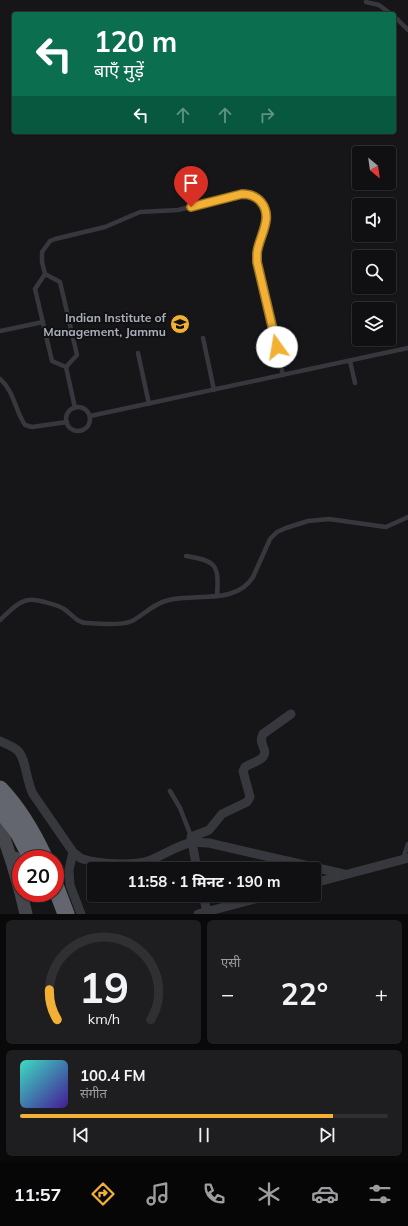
<!DOCTYPE html>
<html lang="hi">
<head>
<meta charset="utf-8">
<style>
	:root { --surface:#101012; --page:#1e1e20; --text:#f1f3f6; --muted:#9c9d9f; --line:#303032; --accent:#f2b134 }
	body { margin:0; font-family:Mulish,"Noto Sans Devanagari",sans-serif; background:var(--page); color:var(--text); height:100vh; display:flex; flex-direction:column; font-size:15px; white-space:nowrap }
	* { box-sizing:border-box; margin:0 }
	p { font-size:13px; color:var(--muted) }
	.icon { flex:none; width:22px; height:22px; fill:none; stroke:currentColor; stroke-width:2; stroke-linecap:round; stroke-linejoin:round }
	.map { position:relative; height:914px; overflow:hidden }
	.side { display:flex; flex-direction:column; gap:6px; padding:6px; background:#09090a; flex:1 }
	.side>* { flex:none }
	.top-card { position:absolute; left:12px; top:12px; width:384px; height:122px; border-radius:4px; box-shadow:0 1px 3px #0004,0 0 0 1px var(--line); background:#0b6e4f; color:#fff; overflow:hidden }
	.needle { width:26px; rotate:151deg }
	.controls { position:absolute; left:352px; top:146px; display:grid; gap:8px }
	.controls a { display:grid; place-items:center; width:44px; height:44px; border-radius:4px; background:var(--surface); box-shadow:0 1px 3px #0004,0 0 0 1px var(--line); font-size:20px }
	.speed { position:absolute; left:12px; top:850px; display:flex; gap:8px; font-size:20px; font-weight:700; text-align:center }
	.speed>* { display:grid; place-content:center; width:52px; height:52px; border-radius:50%; background:var(--surface); box-shadow:0 1px 3px #0004,0 0 0 1px var(--line); line-height:1 }
	.speed .limit { border:6px solid #d22; background:#fff; color:#111 }
	.pin { position:absolute; display:grid; place-items:center; width:34px; height:34px; color:#fff; margin:-41px -17px; border-radius:50% 50% 50% 0; rotate:-45deg; box-shadow:0 0 4px #0007 }
	.pin .icon { rotate:45deg }
	.me { position:absolute; width:44px; margin:-22px; rotate:347deg; stroke-linejoin:round; filter:drop-shadow(0 0 3px #0008) }
	.turn { display:flex; align-items:center; gap:14px; height:84px; padding:0 16px; font-size:18px }
	.turn .icon { width:52px; height:52px; stroke-width:2.5 }
	.turn b { display:block; font-size:28px; line-height:34px }
	.lanes { display:flex; align-items:center; height:38px; padding:0 16px; background:#0003; justify-content:center; gap:20px; direction:ltr }
	.lanes .off { opacity:.35 }
	.big { font-size:30px; font-weight:700; line-height:1.1 }
	.side .widget { flex:1; display:flex; flex-direction:column; justify-content:center; gap:6px; min-width:0; padding:0 14px; border-radius:6px; background:var(--page) }
	.side .dial { align-items:center; gap:0 }
	.dial svg { height:104px; overflow:visible; fill:none; stroke:var(--line); stroke-width:7; stroke-linecap:round; text-anchor:middle }
	.dial text { fill:var(--text); stroke:none }
	.song { display:flex; align-items:center; gap:12px }
	.cover { width:48px; height:48px; border-radius:6px; background:linear-gradient(135deg,hsl(170 70% 55%),hsl(260 70% 35%)) }
	.played { height:4px; border-radius:2px; background:linear-gradient(90deg,var(--accent) 85%,var(--line) 85%) }
	.keys { display:flex; justify-content:space-around; direction:ltr }
	.heat { display:flex; justify-content:space-between; align-items:center; font-size:22px; direction:ltr }
	.side .tiles { flex:1; display:grid; gap:6px; grid-template-columns:1fr 1fr }
	.widget:last-child { grid-column:span 2 }
	.trip { position:absolute; left:87px; top:862px; width:234px; height:40px; border-radius:4px; background:var(--surface); box-shadow:0 1px 3px #0004,0 0 0 1px var(--line); font-weight:700; line-height:40px; text-align:center }
	.tabs { display:flex; height:64px; justify-content:space-around; align-items:center; background:#060607; color:var(--muted) }
	.tabs .icon { width:28px; height:28px }
	.tabs .current { color:var(--accent) }
	.tabs b { font-size:18px; color:var(--text) }
	.map>svg:first-child { display:block }
</style>
</head>
<body>
<div class="map">
<svg width="408" height="914" viewBox="0 0 408 914">
	<rect width="100%" height="100%" fill="#161618"/>
	<g fill="none" stroke-linecap="round" stroke-linejoin="round">
		<path stroke="#37383d" stroke-width="4.5" d="M366,2l13,3 12,9
			M394,16l14,14
			M45,274l-10,15 17,72 14,6
			M0,331l43,-9
			M203,338l11,52
			M138,353l11,51
			M350,361l5,22
			M66,367l11,-12 -17,-73 -15,-8 -3,-12v-10l8,-11 5,-2 50,-12 35,-15 38,-2 64,-16c8,0 14,2 19,8 13,16 -2,34 -4,51 0,3 0,6 0,9l26,113
			M66,367l9,41
			M0,379c14,12 15,31 25,46l7,2 35,-5
			M66 419a12 12 0 1 1 24 0a12 12 0 1 1-24 0Z
			M90,416l318,-68
			M186,556c31,5 33,9 31,40
			M0,620c8,-7 18,-19 29,-20 7,-1 29,5 35,9 8,5 13,14 23,14 12,1 34,3 45,-2 13,-7 22,-18 37,-21 26,-7 67,5 84,-23l17,-38 7,-7 9,-4 22,-7 21,-2 57,8 22,-10
			M170,791l10,17 11,28
			M403,859l5,-15"/>
		<path stroke="#37383d" stroke-width="9" d="M0,741c6,3 12,5 17,9 9,7 9,31 16,44l40,58c4,3 6,6 10,7 15,5 49,7 65,2 15,-5 29,-16 45,-19 5,0 11,1 16,1l135,31
			M73,852l-4,18 1,15 11,29
			M197,869l-6,-32 18,-7 13,-16 25,-12 3,-5 -7,-26 2,-4c5,-3 12,-5 17,-9 8,-8 -5,-14 1,-24l28,-20
			M314,883l94,-25
			M203,895l4,17
			M198,914l72,-19"/>
		<path stroke="#45474d" stroke-width="13" d="M2,812l3,29 8,24
			M15,858l-2,7 8,28
			M21,893l5,21"/>
		<path stroke="#63666e" stroke-width="17" d="M0,789c20,21 33,44 45,70
			M0,809l18,23 14,27
			M55,885l11,29"/>
	</g>
	<g fill="none" stroke-linecap="round" stroke-linejoin="round">
		<defs>
			<path id="route" d="M191,207l51,-13c8,0 14,2 19,8 13,16 -2,34 -4,51 0,3 0,6 0,9l20,85"/>
		</defs>
		<use href="#route" stroke="#9d7322" stroke-width="10"/>
		<use href="#route" stroke="#f2b134" stroke-width="7"/>
	</g>
	<defs>
		<symbol id="university-disc" viewBox="-11 -11 22 22"><circle r="9.5" fill="#f2b134" stroke="#111113"/><path d="M0-5L7-2L0 1L-7-2ZM-4 1L0 2.5L4 1V4Q0 6-4 4Z" fill="#111"/></symbol>
	</defs>
	<g fill-rule="evenodd">
		<use href="#university-disc" x="169" y="313" width="22" height="22"/>
	</g>
	<g text-anchor="middle" dominant-baseline="central" stroke-width="4" stroke-linejoin="round" paint-order="stroke">
		<g font-size="12" font-weight="bold" fill="#a8adb8" stroke="#111113" text-anchor="end">
			<text x="166" y="317">Indian Institute of<tspan x="166" dy="14">Management, Jammu</tspan></text>
		</g>
	</g>
</svg>
<div class="controls">
<a><svg class="needle" viewBox="-14 -14 28 28"><path d="M0-13l5 13h-10z" fill="#e53935"/><path d="M0 13l5-13h-10z" fill="#9c9d9f"/></svg></a>
<a><svg class="icon" aria-label="sound" viewBox="0 0 24 24"><path d="M4 9h4l5-4v14l-5-4H4zM17 9q2 3 0 6"/></svg></a>
<a><svg class="icon" aria-label="search" viewBox="0 0 24 24"><circle cx="10" cy="10" r="6"/><path d="M15 15l6 6"/></svg></a>
<a><svg class="icon" aria-label="layers" viewBox="0 0 24 24"><path d="M12 4l9 5-9 5-9-5zM3 14l9 5 9-5"/></svg></a>
</div>
<div class="speed"><div class="limit">20</div></div>
<div class="pin" style="left:191px;top:207px;background:#d93025"><svg class="icon" aria-label="arrive" viewBox="0 0 24 24"><path d="M6 21V4h12l-3 4 3 4H6"/></svg></div>
<svg class="me" style="left:277px;top:347px" viewBox="-20 -20 40 40"><circle r="19" fill="#fff"/><path d="M0-13L10 11 0 6-10 11z" fill="#f2b134"/></svg>
<div class="trip">11:58 · 1 मिनट · 190 m</div>
<div class="top-card">
<div class="turn"><svg class="icon" aria-label="left" viewBox="0 0 24 24"><path d="M17 20v-9H6M10 6l-5 5 5 5"/></svg><div><b>120 m</b>बाएँ मुड़ें</div></div>
<div class="lanes"><svg class="icon" aria-label="left" viewBox="0 0 24 24"><path d="M17 20v-9H6M10 6l-5 5 5 5"/></svg><svg class="icon off" aria-label="ahead" viewBox="0 0 24 24"><path d="M12 20V5M6 11l6-6 6 6"/></svg><svg class="icon off" aria-label="ahead" viewBox="0 0 24 24"><path d="M12 20V5M6 11l6-6 6 6"/></svg><svg class="icon off" aria-label="right" viewBox="0 0 24 24"><path d="M7 20v-9h11M14 6l5 5-5 5"/></svg></div>
</div>
</div>
<section class="side">
<div class="tiles">
<div class="widget dial"><svg viewBox="0 0 100 80">
<path d="M14 69A42 42 0 1 1 86 69"/>
<path d="M14 69A42 42 0 0 1 8 46" stroke="#f2b134"/>
<text x="50" y="56" font-size="32" font-weight="700">19</text>
<text x="50" y="72" font-size="11">km/h</text>
</svg></div>
<div class="widget"><p>एसी</p>
<div class="heat"><a>−</a><b class="big">22°</b><a>+</a></div>
</div>
<div class="widget">
<div class="song"><i class="cover"></i><div><b>100.4 FM</b><p>संगीत</p></div></div>
<div class="played"></div>
<div class="keys"><svg class="icon" aria-label="previous" viewBox="0 0 24 24"><path d="M18 5L8 12l10 7zM5 5v14"/></svg><svg class="icon" aria-label="pause" viewBox="0 0 24 24"><path d="M8 5v14M16 5v14"/></svg><svg class="icon" aria-label="next" viewBox="0 0 24 24"><path d="M6 5l10 7-10 7zM19 5v14"/></svg></div>
</div>
</div>
</section>
<nav class="tabs">
<b>11:57</b>
<svg class="icon current" aria-label="directions" viewBox="0 0 24 24"><path d="M12 3l9 9-9 9-9-9zM9 14v-3h6M13 9l2 2-2 2"/></svg>
<svg class="icon" aria-label="music" viewBox="0 0 24 24"><path d="M9 18V5l10-2v13"/><circle cx="6" cy="18" r="3"/><circle cx="16" cy="16" r="3"/></svg>
<svg class="icon" aria-label="phone" viewBox="0 0 24 24"><path d="M5 4h4l2 5-3 2q2 4 5 5l2-3 5 2v4C11 20 4 13 5 4z"/></svg>
<svg class="icon" aria-label="climate" viewBox="0 0 24 24"><path d="M12 3v18M4 7l16 10M4 17L20 7"/></svg>
<svg class="icon" aria-label="car" viewBox="0 0 24 24"><path d="M5 17H2v-5l4-1 3-4h7l3 4 3 1v5h-3M9 17h6M6 11h13"/><circle cx="7" cy="17" r="2"/><circle cx="17" cy="17" r="2"/></svg>
<svg class="icon" aria-label="filters" viewBox="0 0 24 24"><path d="M4 7h16M4 17h16"/><circle cx="9" cy="7" r="2"/><circle cx="15" cy="17" r="2"/></svg>
</nav>
</body>
</html>
